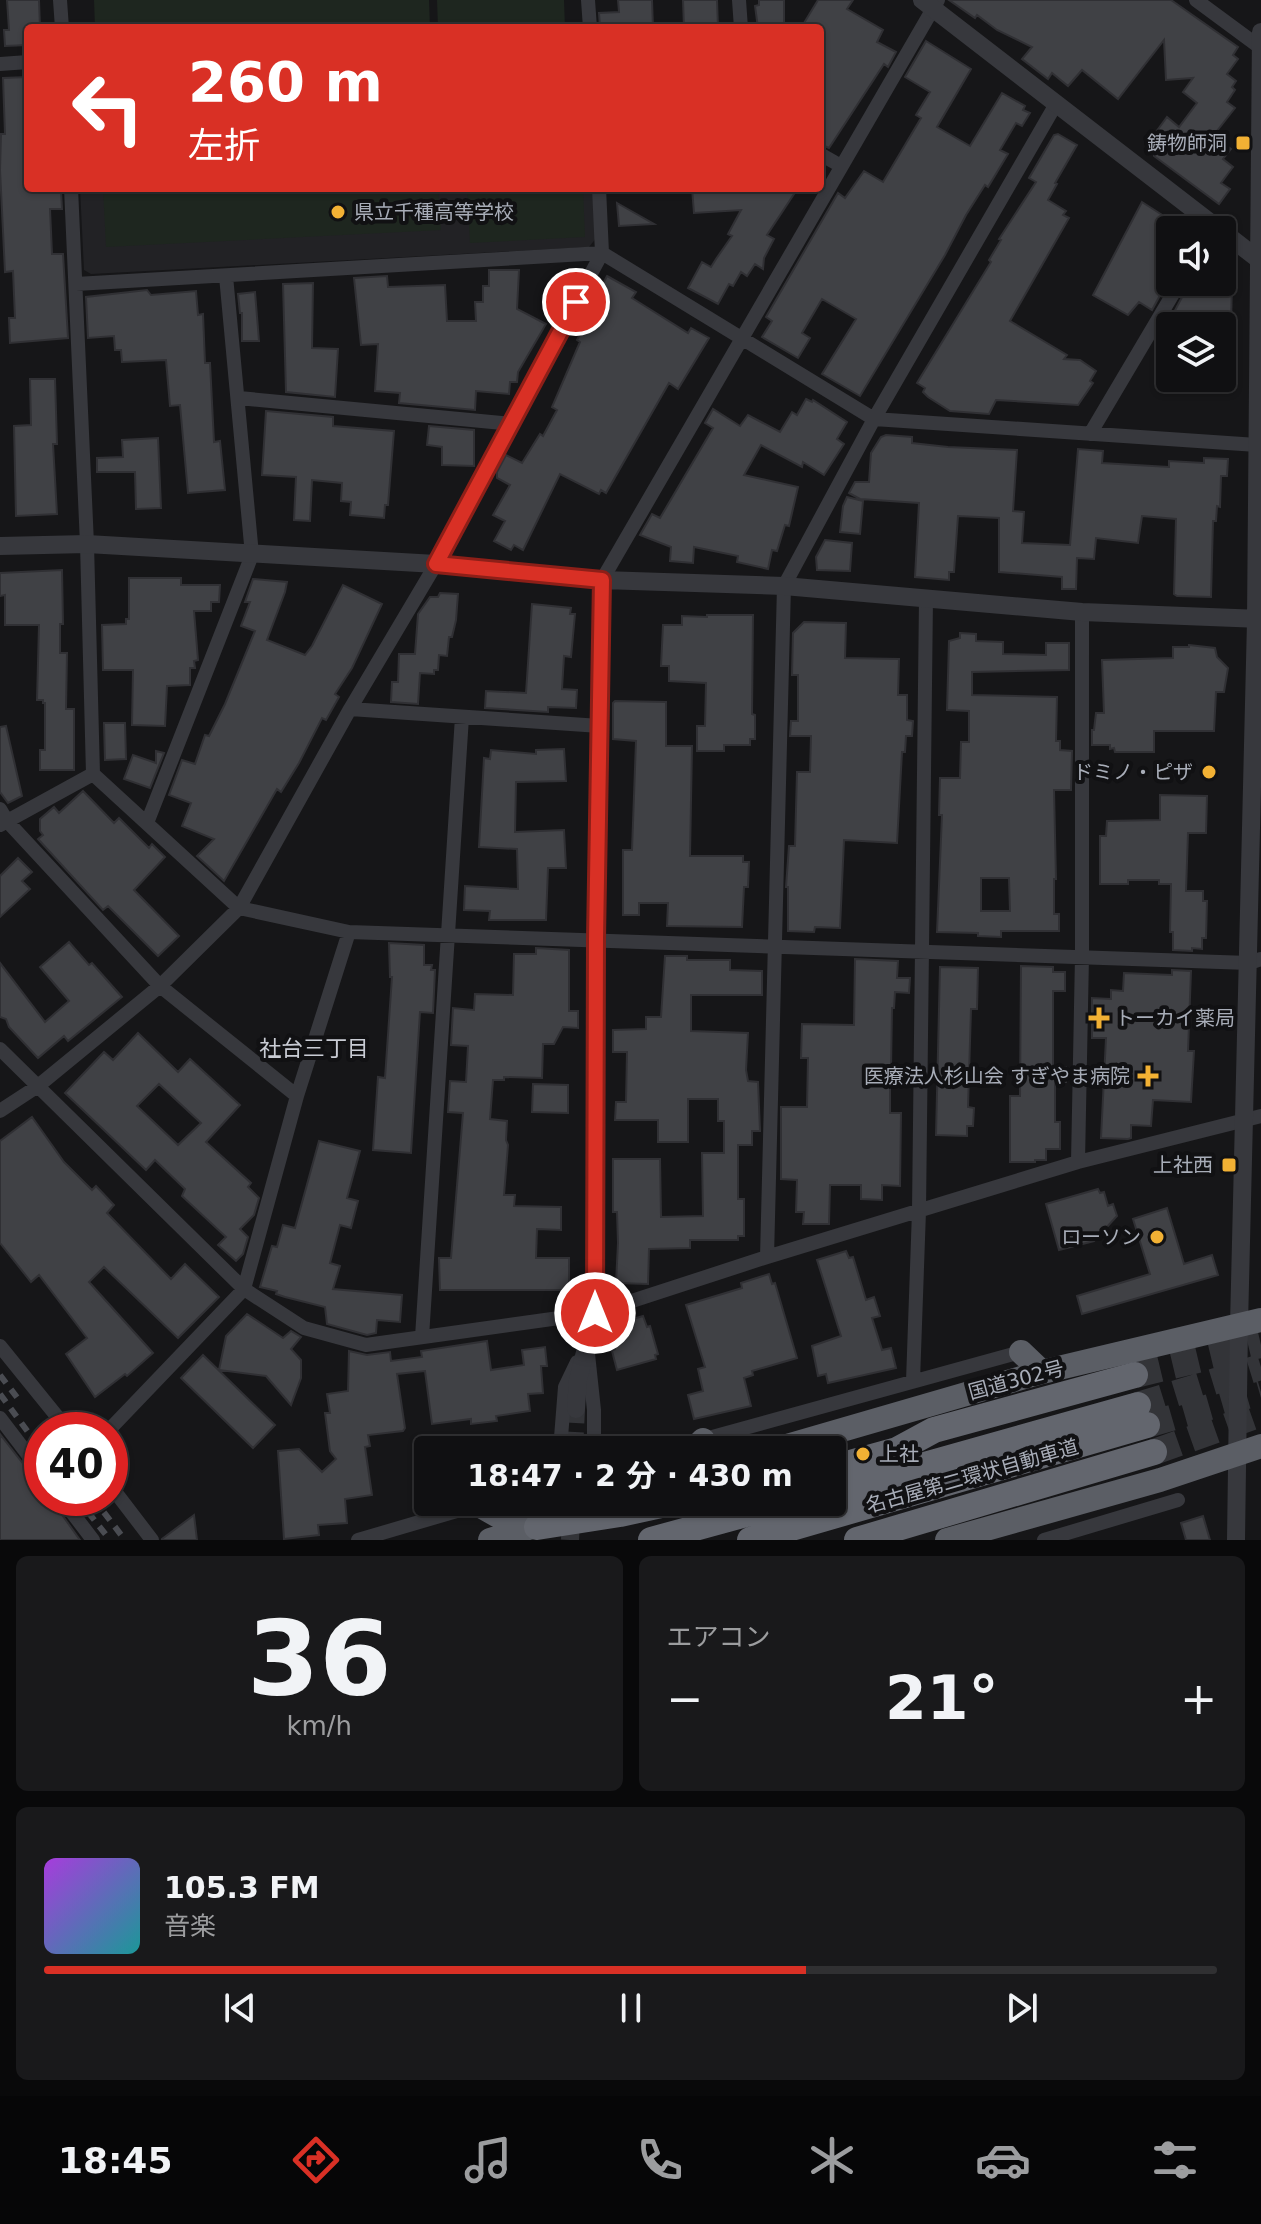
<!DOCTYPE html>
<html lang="ja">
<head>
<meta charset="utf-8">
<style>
	:root { --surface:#101012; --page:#19191b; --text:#f1f3f6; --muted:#9c9d9f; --line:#303032; --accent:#d93025 }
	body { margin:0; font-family:"DejaVu Sans","Noto Sans JP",sans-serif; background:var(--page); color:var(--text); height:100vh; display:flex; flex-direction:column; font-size:30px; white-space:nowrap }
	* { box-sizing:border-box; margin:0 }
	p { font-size:26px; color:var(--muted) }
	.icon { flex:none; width:44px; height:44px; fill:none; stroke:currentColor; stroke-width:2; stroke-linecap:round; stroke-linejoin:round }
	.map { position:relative; height:1540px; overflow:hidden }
	.side { display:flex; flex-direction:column; gap:16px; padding:16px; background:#09090a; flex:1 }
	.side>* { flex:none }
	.hud { position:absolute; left:24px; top:24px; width:800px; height:168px; border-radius:8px; box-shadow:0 2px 6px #0004,0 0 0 2px var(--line); background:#d93025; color:#fff; overflow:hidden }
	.buttons { position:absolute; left:1156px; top:216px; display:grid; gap:16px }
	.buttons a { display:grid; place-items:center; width:80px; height:80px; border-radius:8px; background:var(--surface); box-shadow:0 2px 6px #0004,0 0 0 2px var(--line); font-size:40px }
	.speed { position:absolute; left:24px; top:1412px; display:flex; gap:16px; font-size:40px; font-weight:700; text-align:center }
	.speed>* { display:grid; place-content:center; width:104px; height:104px; border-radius:50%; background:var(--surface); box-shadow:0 2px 6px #0004,0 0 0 2px var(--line); line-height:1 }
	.speed .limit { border:12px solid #d22; background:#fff; color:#111 }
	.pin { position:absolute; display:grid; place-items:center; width:68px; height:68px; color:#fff; margin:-34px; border:4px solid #fff; border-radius:50%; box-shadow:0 2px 8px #0007 }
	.me { position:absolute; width:88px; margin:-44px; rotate:0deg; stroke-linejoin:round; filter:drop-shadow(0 0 6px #0008) }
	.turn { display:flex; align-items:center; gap:28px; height:168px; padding:0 32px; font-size:36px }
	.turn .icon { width:104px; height:104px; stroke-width:2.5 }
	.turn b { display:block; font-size:56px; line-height:68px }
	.big { font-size:60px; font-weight:700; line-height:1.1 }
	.side .widget { flex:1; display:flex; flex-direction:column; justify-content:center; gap:12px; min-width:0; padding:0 28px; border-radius:12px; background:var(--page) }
	.side .dial { align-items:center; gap:0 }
	.dial b { font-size:104px; line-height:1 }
	.song { display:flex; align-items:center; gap:24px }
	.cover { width:96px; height:96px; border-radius:12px; background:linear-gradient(135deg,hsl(280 70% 55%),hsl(180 70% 35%)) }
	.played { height:8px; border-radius:4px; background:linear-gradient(90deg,var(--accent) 65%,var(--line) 65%) }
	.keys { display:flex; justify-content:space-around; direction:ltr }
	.heat { display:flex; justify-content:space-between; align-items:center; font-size:44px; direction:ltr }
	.side .tiles { flex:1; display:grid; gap:16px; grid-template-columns:1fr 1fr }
	.widget:last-child { grid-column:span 2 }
	.trip { position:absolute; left:414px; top:1436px; width:432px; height:80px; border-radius:8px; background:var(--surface); box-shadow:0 2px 6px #0004,0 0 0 2px var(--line); font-weight:700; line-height:80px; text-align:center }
	.tabs { display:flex; height:128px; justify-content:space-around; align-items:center; background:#060607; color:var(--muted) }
	.tabs .icon { width:56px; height:56px }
	.tabs .current { color:var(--accent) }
	.tabs b { font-size:36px; color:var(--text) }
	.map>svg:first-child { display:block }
</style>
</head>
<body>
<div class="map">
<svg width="1261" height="1540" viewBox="0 0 1261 1540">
	<rect width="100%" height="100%" fill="#161618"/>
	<path fill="#222225" d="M80,188h514l3,49 -8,10 -498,27 -7,-4z"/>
	<path fill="#1e261f" d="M94,0h335l1,28h-335z
		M437,0h127l1,28h-127z
		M103,188h335l3,42 -335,17z
		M467,188h116l2,49 -115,6z"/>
	<path fill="#404145" stroke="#303034" stroke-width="2" fill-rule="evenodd" d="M7,0h32l1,28h-12v17l-23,1 -1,-16h5z
		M618,0h34l1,28 -53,-1 -1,-14 20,-1z
		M683,0h34l1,28h-34z
		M759,0h25v28h-26l-3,-22 4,-1z
		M818,0h35l-6,9 36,21 -6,12 19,10 -8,15 -4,-3 -55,84 -9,-4v-116h-19z
		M949,0h222l67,47 -5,8 5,4 -11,15 9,7 -4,6 3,3 -8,12 8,6 -22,28 18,13 -8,10 10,8 -12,16 9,6 -11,15 -65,-48 -1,-20 14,-19 12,10 18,-24 -14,-11 10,-14 -27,2 -2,-40 -46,59 -36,-29 -14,16 -16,-13 -4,6 -26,-20 10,-12 -35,-17 -20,-15 -2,3z
		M926,41l45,28 -34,58 33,19 32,-53 23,13 -2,4 7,3 -8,13 -6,-3 -16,27 8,4 -20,33 -3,-2 -19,30 -21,40 -85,141 -38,-22 34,-55 -34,-20 -20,34 8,5 -12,20 -36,-21 10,-16 -6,-4 72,-124 7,5 19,-27 19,11 38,-64 -5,-3 14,-23 -25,-15z
		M28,77v111h21v4l12,-1 1,18h-12l2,45h11l5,84 -58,5 -1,-25h6l-2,-47 -8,1 -5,-102 1,-36h4l-2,-56z
		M1058,134l19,11 -22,38 2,1 -9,16 18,11 -3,4 6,3 -59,103 57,34 -3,4 16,1 16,11 -6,10 3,2 -15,22 -82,-5 -7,14 -39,-3 -22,-14 -5,-5 2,-4 -8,-5 74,-121 -2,-2 12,-20 -2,-1 37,-57 -7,-4 25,-43z
		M692,188h106l-31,47 7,4 -10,19 -1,11 -8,-5 -8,12 -6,-4 -8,14 -4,-2 -11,20 -30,-16 14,-26 9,5 5,-8 16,-23 -4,-2 13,-24 -47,3z
		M1142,202l28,18v57l-18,33 -13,-8 -11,13 -35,-20z
		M617,203l37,21 -35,2z
		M489,270h30l-2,39 29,15 -28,48 -1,10h-7l-1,12 -33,-3 -1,19 -76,-7 1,-10 -25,-2 3,-47 -17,1 -7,-67 33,-2 1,11 57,-2 2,36h29l-1,-19h8v-16h6z
		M607,276l29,16 -4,6 56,35 3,-5 18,10 -31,51 -9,-6 -63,110 -5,-3 -2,4 -39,-20 -37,76 -9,-5 -3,5 -17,-9 11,-20 -12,-6 17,-30 -13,-7v-6l9,-17 16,8 18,-29 3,2 14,-26 -5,-3 28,-65 -3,-2 24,-45 -3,-2z
		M1190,282h42l-1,44h-59v-10z
		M313,283l-1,65 26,1 -3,48 -49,-5 -3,-108z
		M147,290l4,5 45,-4 2,24 5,-1 2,49h5l4,79 6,-1 5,49 -37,3 -8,-88 -10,1 -4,-46 -44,2 -1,-12h-6l-1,-14 -26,2 -2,-41z
		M255,292l4,49h-17v-28h-2l-2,-19z
		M30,379h25l2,65h-4l4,70 -41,2 -2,-90 17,-1z
		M806,399l6,3 1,-2 34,22 -10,17 7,5 -20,31 -21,-13 -1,5 -41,-22 -17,30 54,12 -9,39 -4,-1 -8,26 -5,-1 -4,19 -31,-7 1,-6 -44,-9 -1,16 -23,-2 1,-14 -31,-12 12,-21 8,4 53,-90 -8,-5 8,-14 27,17 8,-11 32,17 12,-20 5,3z
		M266,411l67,6v9l61,5 -6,74h-3l-1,13 -34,-3 1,-13 -10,-1 1,-18 -30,-3 -2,41 -16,-1 2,-43 -34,-2z
		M429,426l45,4v36l-32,-1v-18l-15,-2z
		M886,435l26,2v6l36,4 69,3 -4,61 11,1 -2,31 48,2 8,-96 25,2 -1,12 67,4v-6l35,2v-5l24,1 -1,17h-6l-1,31 -3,-1 -1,15h-3l-2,76 -34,-1 -3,-2 2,-75 -34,-3 -4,27 -42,-5 -2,21 -17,-1 -1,31h-14v-12l-63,-5v-54l-41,-2 -4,56h-5v8l-34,-3 4,-74 -59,-4 -11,-6 6,-11h14l2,-29 10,-16z
		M158,438l3,70 -25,1 -1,-37h-38v-14l26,-1 -1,-17z
		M847,497l16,4 -3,33 -20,-2 3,-26z
		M825,540l27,3 -2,28 -33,-1 -1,-13z
		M62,570l1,54h-3v29h7l-1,56h8v61h-34v-20h5v-47h-2v-3h-6l2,-75h-34v-30l-5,1v-23z
		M129,578h52v7h39l-1,17h-8v9h-17l4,49 -4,1 1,7h-5v17l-23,1 -2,40 -33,-1 1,-55h-30l-1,-45 24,-1v-5h3z
		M253,579l34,3 -2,10 -18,48 38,15 7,-9 31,-61 39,19 -30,64 -17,26 4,3 -13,23 -4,-2 -23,45 -18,29 -4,-3 -53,92 -27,-25 17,-17 -32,-13 9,-23 -22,-8 13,-35 13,4 10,-29 4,1 16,-32 30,-73 -14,-5 9,-24h-5z
		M440,593l18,1 -2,26 -4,17h-3l-2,19 -8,-1 -1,15h-4v4l-14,-1 -2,31 -27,-2 1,-20h6l1,-28h16l3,-40 12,-17h8z
		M532,604l39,4 -1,6h5l-4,43 -7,-1 -2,33 15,1 -1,18 -28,-1v5l-63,-4 1,-17 40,2z
		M707,615h46l-1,99 3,1v24h-5v6h-26v6h-27v-25h8l1,-43 -37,-2v-15h-8l2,-41h19v-9l25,1z
		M804,622l42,1 -1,35 54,1 -1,36h9v25l6,1 -1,15h-6l-1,16h-3l-5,91 -53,-3 -4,88 -25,-1 -1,5 -26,-1v-44h-2l3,-41h6l2,-74h13l1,-36h-21l1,-15h7v-46h-6l1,-42z
		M960,633l16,1v7l27,1v12l43,1v-12h23v27l-97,2v23l85,2 -1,44h4v9l12,1 -1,39h-17l2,89h-2v35h5v17h-58v6l-23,-1v-3l-41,-1 5,-117h-3l1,-37h20l1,-36h8v-31l-22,-1 2,-69 11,-3zM981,878h28l1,33h-29z
		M1189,645l26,3 2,9 11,11 -4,24h-8l-2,39h-60v21h-39l-1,-4 -4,1v-4h-18v-15h2l2,-17h8l-2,-53 71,-2v-11h16z
		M615,701l51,1v44h26l-2,110h53v6h6l-1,25h-4l-2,40 -75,-1 1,-23h-29v12h-16v-65h9l4,-109 -23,-2v-36z
		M104,723h21l1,36 -21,1z
		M6,726l16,70 -14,7 -8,-11v-65z
		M564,749l2,32 -50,1 -1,50 49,-2 2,38h-18l-2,52h-57l1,-9 -26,-1 1,-24 53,3 -1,-40 -38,-2 5,-89 6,1 1,-9 45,4v-4z
		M156,751l8,2 -14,35 -26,-9 9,-24 23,8z
		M83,791l31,32 5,-5 30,30 3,-4 13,13 -31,33 45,46 -21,20 -50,-50 -5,4 -65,-71 5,-4 -3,-4v-12l14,-12 5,6z
		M1160,795l47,1 -1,37h-18l-2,58h17v10h4l-1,37h-4v11l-10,-1v3l-19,-1v-18h-3l1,-48h-12v-4h-31v4h-28v-48h6l1,-15 53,-1z
		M18,858l14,14 -10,9 8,8 -30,28v-41z
		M69,942l20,23 3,-2 30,34 -54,44 -4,-5 -26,22 -29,-31 -3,-8 -6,-2v-54l45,59 24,-21 -29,-34z
		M389,943l35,2v20h8l-1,5h4l-2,43 -13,-1 -9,141 -38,-3 5,-73 7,1 7,-101h-2z
		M536,948l33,2v61h9v17l-15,-1 -9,17h-11l-1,34 -38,-1v3h-11l-3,39 17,2 -1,19 2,5 -4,50h11l-1,11 47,1v23l-24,-1 -1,29h33v32h-129l-1,-32h12l12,-145 -15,-1 2,-31 16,1 2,-36 -17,-1 2,-37 21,2 1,-16 38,1 1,-41h22z
		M665,956h22v4h43v10l32,1v24h-71v36l57,2 -2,37 2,11 10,1 2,49h-8v14h-14v54h6v37h-6v4h-48v8l-41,1 -1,35 -32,-1 2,-40 -1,-31h-4v-53h47l1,58 42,-1 -1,-63h22v-32h-6v-22h-30v43h-30v-22h-43l1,-18h10l1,-50h-14v-22l33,-1v-12h15z
		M855,959l43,2 -1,17h13l-1,15 -14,-1 -1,16h-2l-1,61h3v15h-4v29h11l-1,73 -18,-1v15l-21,-1v-14h-31l-1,39h-26l1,-12h-8l1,-32 -16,-1v-72h26l1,-49h-7l1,-34 52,1z
		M1021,966l32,1v5h12v19h-12v76h13v15h-11v40h5v27h-14v11h-11v2h-25v-66h10z
		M940,967l38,1 -1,41h-6l-3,98 6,1 -1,18h-6v10l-31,-1z
		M1172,970l19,1 -3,80h6l-3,51 -38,-2 -2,26 -20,-1v13l-3,1 -27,-1 5,-100h-14v-40l19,1v-9l12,1 1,-18 48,2z
		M138,1033l40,39 12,-13 50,46 -34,37 45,41 -3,4 11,11 -5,17 -14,14 8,8 -5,17 -7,7 -18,-16 8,-8 -44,-41 3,-7 -30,-29 -9,10 -81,-77 39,-41 9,8zM159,1084l42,39 -23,22 -41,-39z
		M533,1084l35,1v28l-36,-1z
		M32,1117l32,45 28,28 4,-4 18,19 -7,8 64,66 14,-15 34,33 -41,41 -74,-71 -15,15 64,71 -26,23 -2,-2 -30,23 -29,-43 21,-16 -48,-63 -8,7 -31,-39v-102z
		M319,1141l41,10 -13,47 11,3 -7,27 -11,-3 -10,38 10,3 -7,23 69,6 -2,27 -23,-2 -1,13 -9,2 -40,-11 -2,-17 -40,-10 -9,-3 1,-3 -17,-4 12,-41 5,1 6,-22 12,3z
		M1098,1189l2,4 4,-1 4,14 5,-2 4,12 -23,25 -35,9 -13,-46z
		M1167,1208l17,56 28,-9 6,20 -136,39 -5,-18 73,-22 -17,-55z
		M846,1251l3,7 4,-1 13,43 8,-3 6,19 -8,2 10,32 9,-2 5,20 -68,15 -2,-9 -8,2 -6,-30 29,-10 -24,-76z
		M769,1274l3,10 3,-1 22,75 -45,13 1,4 -9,3 7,28 -57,13 -6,-24 15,-4 -5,-22 7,-2 -19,-62 56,-17 -1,-5z
		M247,1314l36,24 8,-7 10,6 -10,12 10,11v18l-10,27 -25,-29 -47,-6 7,-34z
		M643,1316l4,11 3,-1 8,28 -3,1 1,4 -39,11 -5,-19 3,-2 -4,-13 8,-3 -3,-9z
		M487,1341l4,29 33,-5 -2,-15 23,-3 2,19h-6l2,27 -15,1 2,17 -34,5 1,5 -26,3v-5l-39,5 -7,-53 -28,3 8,54 -2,3 -35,4 2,11 -5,1 7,48 -27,4 2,24 -29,2 1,10 -35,4 -6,-88 21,-2 23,23 14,-13 -6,-8 -5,-38h5l-3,-19 21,-3 1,-40 18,4 23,-3 1,9 31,-4 -1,-6z
		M203,1355l72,70 -22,23 -72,-70z
		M0,1434l42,54v10h8l30,42h-80z
		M194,1515l3,25h-35v-1z
		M1203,1516l7,24h-24l-5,-17z"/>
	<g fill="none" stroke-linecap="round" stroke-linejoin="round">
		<path stroke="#333438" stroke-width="18" stroke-dasharray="18 9" stroke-linecap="butt" d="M574,1450l2,-41
			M570,1540l2,-38"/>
		<path stroke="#333438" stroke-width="26" stroke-dasharray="26 13" stroke-linecap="butt" d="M1135,1375l126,-30
			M1138,1405l123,-38
			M1147,1425l114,-33
			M1154,1452l107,-38"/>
		<path stroke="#37383d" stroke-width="14" d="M60,0l2,28
			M588,0l2,28
			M739,0l2,28
			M1196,0l65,48
			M0,64l28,-2
			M820,154l21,12
			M71,188l16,356 6,230 146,134 110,24 900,31 12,-4
			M76,284l526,-31 -3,-65
			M239,398l273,26
			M1090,434l90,-152
			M602,580l336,-580
			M350,709l250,17
			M0,809l7,12 153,165 137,110
			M147,823l105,-268 -26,-279
			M0,825l93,-51
			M0,1049l244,240 60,39 62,17 229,-32 172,-56 311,-95 183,-46
			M0,1111l38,-25 122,-100 79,-78 111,-199 86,-145 166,-311 272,166 383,26
			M1078,1162l4,-206v-344
			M767,1257l17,-671 90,-167 182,-315
			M422,1337l40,-620
			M0,1346l68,84
			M588,1354l6,56v32l3,8
			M913,1381l6,-170 7,-613
			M0,1418l42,55
			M109,1430l135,-141 53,-193 52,-164
			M560,1450l5,-63 12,-25
			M665,1450l356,-98
			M110,1485l42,55
			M61,1498l32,42
			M358,1540l126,-37
			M1044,1540l134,-40"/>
		<path stroke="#37383d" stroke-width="18" d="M922,0l298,230
			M1222,231l36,28
			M0,546l87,-2 349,20 166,16 182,6 298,26 179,7
			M576,1409l2,-29 17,-67 1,-374 6,-359
			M1236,1540l3,-215 17,-704 5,-589"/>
		<path stroke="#5b5e65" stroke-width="24" d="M1021,1352l21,20
			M693,1450l10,-10
			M773,1450l269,-78 219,-52
			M479,1505l45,26
			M490,1540l122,-38
			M947,1540l213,-60 101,-34"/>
		<path stroke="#63666e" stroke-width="26" d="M832,1468l65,-18 37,-20 201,-55
			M832,1491l306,-86
			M537,1527l83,-13 55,-12
			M651,1540l139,-38
			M750,1540l397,-115
			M857,1540l297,-88"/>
		<path stroke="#4a4c52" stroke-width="6" stroke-dasharray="10 8" stroke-linecap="butt" d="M0,1375l19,25
			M0,1394l42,57
			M77,1498l33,42
			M93,1498l32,42"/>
	</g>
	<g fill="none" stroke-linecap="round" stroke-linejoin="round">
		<defs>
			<path id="route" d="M576,302l-140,262 166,16 -6,359 -1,374"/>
		</defs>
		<use href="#route" stroke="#8d1f18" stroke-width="20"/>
		<use href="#route" stroke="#d93025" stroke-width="14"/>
	</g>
	<g fill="#f2b134" stroke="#111113" stroke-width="3">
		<rect x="1235" y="135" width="16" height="16" rx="4"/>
		<circle cx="338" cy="212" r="8"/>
		<circle cx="1209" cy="772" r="8"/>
		<path d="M1095 1006h8v8h8v8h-8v8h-8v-8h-8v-8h8z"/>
		<path d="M1144 1064h8v8h8v8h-8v8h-8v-8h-8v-8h8z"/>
		<rect x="1221" y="1157" width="16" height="16" rx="4"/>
		<circle cx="1157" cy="1237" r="8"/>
		<circle cx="863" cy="1454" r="8"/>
	</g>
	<g text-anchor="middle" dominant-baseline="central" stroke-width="8" stroke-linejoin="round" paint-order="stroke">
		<g font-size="20" fill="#a8adb8" stroke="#111113" text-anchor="end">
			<text x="1227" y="143">鋳物師洞</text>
			<text x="354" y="212" text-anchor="start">県立千種高等学校</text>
			<text x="1193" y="772">ドミノ・ピザ</text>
			<text x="1115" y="1018" text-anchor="start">トーカイ薬局</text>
			<text x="1130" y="1076">医療法人杉山会 すぎやま病院</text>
			<text x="1213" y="1165">上社西</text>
			<text x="1141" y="1237">ローソン</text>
			<text x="879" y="1454" text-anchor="start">上社</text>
		</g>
		<g font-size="20" fill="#a8adb8" stroke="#111113">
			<text transform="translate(1016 1380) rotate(-15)">国道302号</text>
			<text transform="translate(972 1476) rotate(-16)">名古屋第二環状自動車道</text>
		</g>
		<g font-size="22" fill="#c9ccd4" stroke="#111113">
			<text x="314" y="1048">社台三丁目</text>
		</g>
	</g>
</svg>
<div class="buttons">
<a><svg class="icon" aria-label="sound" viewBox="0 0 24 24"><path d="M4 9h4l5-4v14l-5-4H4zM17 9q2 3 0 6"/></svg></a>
<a><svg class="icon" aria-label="layers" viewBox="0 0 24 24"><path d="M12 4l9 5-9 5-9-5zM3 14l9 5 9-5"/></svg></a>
</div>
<div class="speed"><div class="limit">40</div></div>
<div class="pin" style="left:576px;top:302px;background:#d93025"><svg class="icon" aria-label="arrive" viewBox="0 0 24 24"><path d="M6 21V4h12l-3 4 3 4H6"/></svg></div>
<svg class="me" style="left:595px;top:1313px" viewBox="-20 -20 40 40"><circle r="17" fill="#d93025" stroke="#fff" stroke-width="3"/><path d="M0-11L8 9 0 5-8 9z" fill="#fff"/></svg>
<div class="trip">18:47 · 2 分 · 430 m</div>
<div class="hud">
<div class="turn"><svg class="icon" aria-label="left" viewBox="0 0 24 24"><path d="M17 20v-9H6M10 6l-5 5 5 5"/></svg><div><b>260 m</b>左折</div></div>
</div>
</div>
<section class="side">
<div class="tiles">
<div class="widget dial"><b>36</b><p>km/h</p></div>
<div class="widget"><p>エアコン</p>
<div class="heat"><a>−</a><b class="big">21°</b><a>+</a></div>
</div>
<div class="widget">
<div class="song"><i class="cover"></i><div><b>105.3 FM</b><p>音楽</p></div></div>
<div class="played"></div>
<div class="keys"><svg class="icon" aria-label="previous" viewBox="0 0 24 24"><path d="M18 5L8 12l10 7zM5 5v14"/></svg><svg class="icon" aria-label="pause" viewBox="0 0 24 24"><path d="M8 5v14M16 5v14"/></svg><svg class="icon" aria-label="next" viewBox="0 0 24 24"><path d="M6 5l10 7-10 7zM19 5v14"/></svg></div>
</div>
</div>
</section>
<nav class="tabs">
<b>18:45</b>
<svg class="icon current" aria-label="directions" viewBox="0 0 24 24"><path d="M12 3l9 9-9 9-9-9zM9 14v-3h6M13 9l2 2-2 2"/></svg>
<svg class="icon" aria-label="music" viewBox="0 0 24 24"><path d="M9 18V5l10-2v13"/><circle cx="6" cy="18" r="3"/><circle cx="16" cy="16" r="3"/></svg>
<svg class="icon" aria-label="phone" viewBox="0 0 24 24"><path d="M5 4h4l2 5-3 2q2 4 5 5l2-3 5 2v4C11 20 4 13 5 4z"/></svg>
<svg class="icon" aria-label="climate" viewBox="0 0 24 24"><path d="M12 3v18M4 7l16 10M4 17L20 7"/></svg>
<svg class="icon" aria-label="car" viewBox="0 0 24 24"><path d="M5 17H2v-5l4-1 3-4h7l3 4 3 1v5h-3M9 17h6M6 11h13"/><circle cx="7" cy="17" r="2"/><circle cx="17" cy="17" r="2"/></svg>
<svg class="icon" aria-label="filters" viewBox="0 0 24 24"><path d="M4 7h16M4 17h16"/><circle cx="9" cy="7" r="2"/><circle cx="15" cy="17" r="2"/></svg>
</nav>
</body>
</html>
